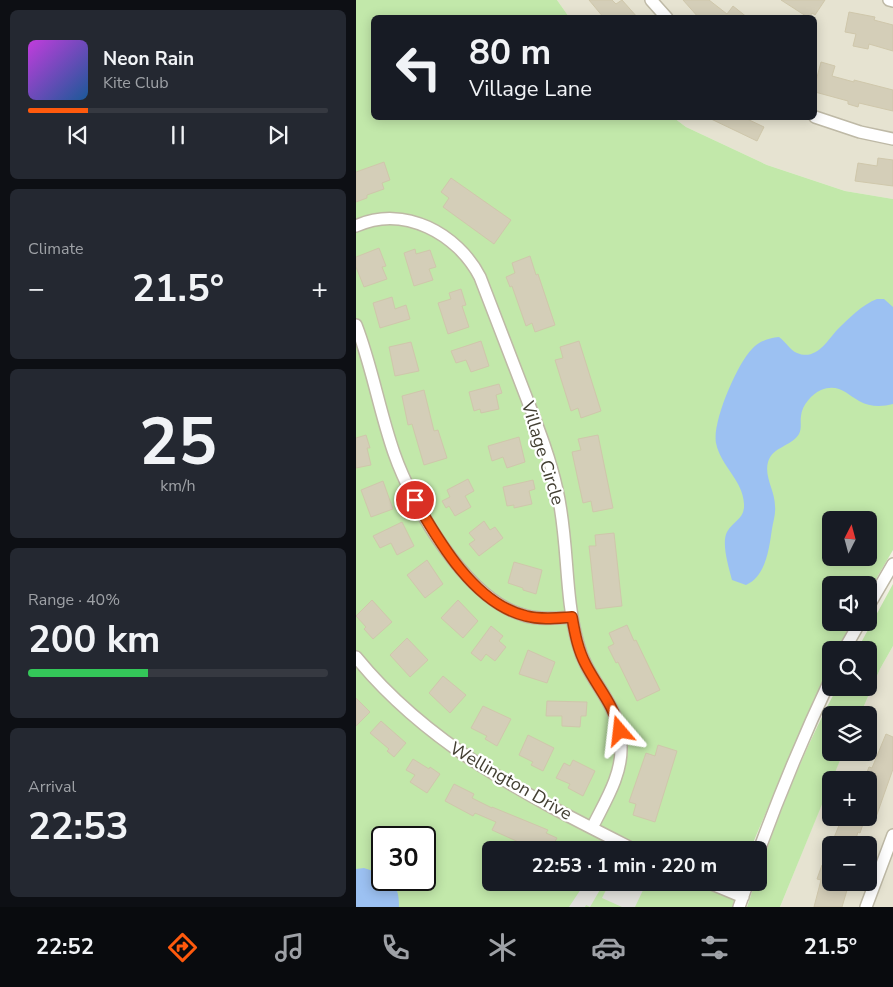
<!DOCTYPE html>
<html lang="en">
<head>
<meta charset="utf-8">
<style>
	:root { --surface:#171b24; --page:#242831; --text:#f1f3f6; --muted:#9ea1a6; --line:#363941; --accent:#ff5a0d }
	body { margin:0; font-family:"Nunito Sans",sans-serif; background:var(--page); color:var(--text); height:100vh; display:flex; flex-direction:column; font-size:19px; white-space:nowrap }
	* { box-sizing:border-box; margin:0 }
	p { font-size:16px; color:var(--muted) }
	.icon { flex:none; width:28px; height:28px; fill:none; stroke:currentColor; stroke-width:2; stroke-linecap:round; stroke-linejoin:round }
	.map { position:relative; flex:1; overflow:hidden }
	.panel { display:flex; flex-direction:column; gap:10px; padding:10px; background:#0d0f14; width:356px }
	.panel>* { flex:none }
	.guide { position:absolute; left:15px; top:15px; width:446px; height:105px; border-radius:8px; box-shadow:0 2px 12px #0003; background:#171b24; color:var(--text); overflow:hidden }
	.needle { width:32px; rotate:6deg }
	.controls { position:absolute; left:466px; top:511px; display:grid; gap:10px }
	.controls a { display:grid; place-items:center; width:55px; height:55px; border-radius:8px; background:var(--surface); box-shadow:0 2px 12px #0003; font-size:25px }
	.speed { position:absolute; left:15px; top:826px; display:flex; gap:10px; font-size:25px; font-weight:700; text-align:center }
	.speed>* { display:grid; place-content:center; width:65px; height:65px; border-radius:50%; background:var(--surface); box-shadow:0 2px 12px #0003; line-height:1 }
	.speed .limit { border:2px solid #111; border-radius:8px; background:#fff; color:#111 }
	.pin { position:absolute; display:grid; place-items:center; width:42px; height:42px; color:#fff; margin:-21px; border:2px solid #fff; border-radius:50%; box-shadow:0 1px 5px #0007 }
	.me { position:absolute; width:55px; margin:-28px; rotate:343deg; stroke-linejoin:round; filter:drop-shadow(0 0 4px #0008) }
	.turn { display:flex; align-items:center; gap:18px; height:105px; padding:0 15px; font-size:22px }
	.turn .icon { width:65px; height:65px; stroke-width:2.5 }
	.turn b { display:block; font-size:35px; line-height:42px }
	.big { font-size:38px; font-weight:700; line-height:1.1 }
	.panel .tile { flex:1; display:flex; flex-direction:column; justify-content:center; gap:8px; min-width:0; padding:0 18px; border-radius:8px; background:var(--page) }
	.panel .dial { align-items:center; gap:0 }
	.dial b { font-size:65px; line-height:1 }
	.song { display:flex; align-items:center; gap:15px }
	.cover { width:60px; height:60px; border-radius:8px; background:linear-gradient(135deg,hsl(290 70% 55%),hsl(210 70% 35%)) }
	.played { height:5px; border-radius:2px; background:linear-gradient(90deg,var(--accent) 20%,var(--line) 20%) }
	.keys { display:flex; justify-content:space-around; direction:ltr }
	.heat { display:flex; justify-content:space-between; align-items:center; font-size:28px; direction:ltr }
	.charge { height:8px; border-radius:4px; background:linear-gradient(90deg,#34c759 40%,var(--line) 0) }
	.trip { position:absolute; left:126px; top:841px; width:285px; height:50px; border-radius:8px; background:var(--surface); box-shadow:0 2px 12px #0003; font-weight:700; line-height:50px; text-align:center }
	.tabs { display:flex; height:80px; justify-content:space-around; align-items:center; background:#090b0e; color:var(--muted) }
	.tabs .icon { width:35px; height:35px }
	.tabs .active { color:var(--accent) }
	.tabs b { font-size:22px; color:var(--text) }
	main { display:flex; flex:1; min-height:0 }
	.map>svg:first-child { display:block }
</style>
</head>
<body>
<main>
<section class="panel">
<div class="tile">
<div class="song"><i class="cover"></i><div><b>Neon Rain</b><p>Kite Club</p></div></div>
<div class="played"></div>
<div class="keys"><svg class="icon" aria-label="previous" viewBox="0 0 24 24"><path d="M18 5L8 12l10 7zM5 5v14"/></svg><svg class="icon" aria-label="pause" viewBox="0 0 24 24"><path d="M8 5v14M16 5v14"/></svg><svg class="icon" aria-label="next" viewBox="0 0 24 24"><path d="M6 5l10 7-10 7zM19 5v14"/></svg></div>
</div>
<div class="tile"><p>Climate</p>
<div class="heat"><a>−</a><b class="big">21.5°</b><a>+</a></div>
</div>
<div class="tile dial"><b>25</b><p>km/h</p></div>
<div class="tile"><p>Range · 40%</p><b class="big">200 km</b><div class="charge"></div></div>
<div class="tile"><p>Arrival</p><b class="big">22:53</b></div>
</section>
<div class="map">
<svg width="537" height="907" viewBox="0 0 537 907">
	<rect width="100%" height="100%" fill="#f2f0e3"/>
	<path fill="#e6e3d1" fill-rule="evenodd" d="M201,0h336v199l-48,-8 -78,-26 -81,-38 -12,-9h141v-100l-246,-1z
		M537,646v261h-113l51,-126v37h37v-38h-37l12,-27 25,-1v-37h-8l20,-46zM475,845h37v37h-37z"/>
	<path fill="#c2e8aa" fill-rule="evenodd" d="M0,0h201l12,17 -195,1v100h300l12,9 81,38 78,26 48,8v351l-24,41 -1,-6h-37v37l20,1 -13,27h-7v14l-16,33 -65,153h-259v32l249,1 -8,24h-376zM475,520h37v38h-37zM26,838h43v42h-43z
		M537,584v62l-13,23 -20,46h-29v37l12,1 -63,154h-33l8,-24 3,-1 1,-10 2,-6c21,-61 45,-121 76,-178h31v-38h-11z"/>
	<path fill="#e2e1dc" d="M229,883h48l11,5 -9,19h-13l-20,-9 4,-8 -2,-3 -3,1 -11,19 -4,-2 -1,2h-16z"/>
	<path fill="#9cc1f2" d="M521,299h7l9,8v97c-11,3 -24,3 -34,-3 -12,-7 -21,-18 -38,-11 -9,4 -19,15 -20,26 -1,6 1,12 -2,18 -8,13 -26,12 -31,28 -4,15 7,29 7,44 1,8 -2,16 -3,23 -3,20 -6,47 -26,56l-14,-5c-3,-12 -11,-37 -5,-48 6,-11 18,-13 17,-28 -1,-24 -23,-37 -28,-61 -4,-21 21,-79 36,-94 7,-8 17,-11 27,-12 7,5 11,13 18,16 19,8 30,-12 40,-23 11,-11 26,-26 40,-31z
		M8,868l18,6v6h8c8,8 9,16 9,27h-43v-38z"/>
	<path fill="#d4ceb8" stroke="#cfc7ab" d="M233,0h23l4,4 6,-4 16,18h-34z
		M327,0h26l18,14 6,-8 15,12h-49z
		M425,0h44l-10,15 -3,-2 -3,5z
		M493,12l26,5 -1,3 19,5v26l-24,-7 -1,5 -15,-3 3,-12 -11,-2z
		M465,62l14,4 -3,10 22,6v-2l39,10v21l-34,-8 -1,4 -10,-3v-3l-33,-9v-7z
		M353,118h36l19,9 -7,14z
		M522,158l15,2v26l-38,-5 3,-18 19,3z
		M28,162l6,18 -8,3 2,6 -17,6v3l-11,4v-30z
		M95,178l60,42 -17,24 -51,-37 6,-9 -8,-6z
		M23,248l7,18 -4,1 5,12 -23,8 -8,-20v-10z
		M59,249l1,5 14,-4 6,17 -7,2 4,11 -19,6 -10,-33z
		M174,256l6,19 2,-1 17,51 -20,7 -3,-9 -6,3 -14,-40 -2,1 -4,-10 9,-4 -3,-10z
		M105,289l5,16 -4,1 7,21 -21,7 -10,-31 13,-4 -2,-6z
		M36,297l3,12 11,-4 4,14 -30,9 -7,-25z
		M125,341l8,25 -18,6 -5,-12 -10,3 -5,-12z
		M223,341l22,70 -20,7 -3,-10 -7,3 -16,-51 8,-2 -3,-11z
		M55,342l8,29 -24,5 -6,-29z
		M143,384l3,9 -6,2 3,14 -18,4 -1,-4 -6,2 -5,-19z
		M68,390l10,41 4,-1 9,28 -23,7 -12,-41 -4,1 -6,-29z
		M10,435l4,13h-3l4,17 -15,3v-30z
		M242,435l15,73 -20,4 -2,-11 -8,2 -11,-51 9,-2 -3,-11z
		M163,437l6,25 -18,6 -4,-11 -11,4 -4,-15z
		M112,479l6,12 -9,5 6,11 -16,9 -6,-10 -3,2 -4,-7 8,-4 -3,-7z
		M177,480l2,9 -6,2 3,13 -18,4v-3l-7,1 -4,-19z
		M27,481l10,28 -22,8 -10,-27z
		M128,521l6,9 5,-3 8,11 -24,18 -10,-12 6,-4 -6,-7z
		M46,522l12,24 -17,9 -6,-12 -11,5 -7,-12z
		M258,533l8,73 -26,3 -7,-63h7l-1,-11z
		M71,560l16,24 -18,14 -18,-23z
		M158,562l28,8 -6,24 -13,-4v-2l-15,-5z
		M16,600l20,22 -19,17 -9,-10 2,-2 -10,-11z
		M102,600l20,21 -15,17 -22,-20z
		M271,625l7,16 2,-1 24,50 -23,11 -19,-39 -2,1 -8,-16 6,-3 -5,-11z
		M135,626l12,10 -4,5 7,6 -11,14 -9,-7 -5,7 -10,-8z
		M51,638l21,22 -18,17 -20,-22z
		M172,650l27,12 -8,21 -28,-9z
		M87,676l23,19 -16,18 -21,-20z
		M0,698l14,14 -14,14z
		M191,701l40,1 -1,14h-5l-1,11 -18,-1v-10h-16z
		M127,706l28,13 -14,27 -12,-7 2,-3 -16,-8z
		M25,721l25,22 -12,14 -7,-6 2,-2 -19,-16z
		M530,734l7,3v32l-18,51 -7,-2v-38h-4l5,-13 3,1z
		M172,735l26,13 -11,23 -12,-6 2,-3 -14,-7z
		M302,745l19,6 -22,71 -22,-7 3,-11 -7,-2 17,-49 9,3z
		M57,759l16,10 1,-2 10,7 -13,19 -17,-11 5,-7 -9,-5z
		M217,760l22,11 -12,25 -15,-8 2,-4 -14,-6 8,-15 6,3z
		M98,784l20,10 -2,4 20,10v-1l56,23 -2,3 11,5 -7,12h-30l3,-6 -31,-14 4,-8 -21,-9 -2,3 -28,-15z
		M486,818h23l-5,15 -2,-1 -4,13h-23z
		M473,850l2,1v31h9l-2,5 9,3 -5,17h-28l7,-27 -4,-1 5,-14 2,1z"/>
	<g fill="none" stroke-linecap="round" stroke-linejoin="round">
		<defs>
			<path id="minor" d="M295,0l16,18
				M533,0l4,1
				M459,117l45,15 33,7
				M0,226c48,-22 102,8 124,51 15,39 30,78 45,117 12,31 25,63 32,96 12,51 7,105 21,154 10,39 43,59 43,103 1,29 -17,56 -29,81
				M0,325c16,41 23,85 38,128 18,52 72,146 129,162 15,5 33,3 49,2
				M512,607l25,-43
				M488,650l16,-28
				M0,657c74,91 176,141 279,193
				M402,853c22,-60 46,-118 73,-175
				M351,882l36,15
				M383,907l9,-25
				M510,907l27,-72"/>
		</defs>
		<use href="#minor" stroke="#beb9a6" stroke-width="14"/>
		<use href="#minor" stroke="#fff" stroke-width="11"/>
	</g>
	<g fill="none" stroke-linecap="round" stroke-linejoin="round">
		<defs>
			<path id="route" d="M59,500c24,42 60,104 111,116 15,4 31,2 46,1 3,17 6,33 14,48 12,23 28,40 34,66"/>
		</defs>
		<use href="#route" stroke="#a63a08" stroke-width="12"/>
		<use href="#route" stroke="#ff5a0d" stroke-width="9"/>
	</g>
	<g text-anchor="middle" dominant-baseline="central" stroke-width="4.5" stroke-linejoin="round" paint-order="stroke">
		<g font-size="18" fill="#444033" stroke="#fff">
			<text transform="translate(187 453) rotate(73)">Village Circle</text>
			<text transform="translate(155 781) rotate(30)">Wellington Drive</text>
		</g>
	</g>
</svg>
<div class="controls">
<a><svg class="needle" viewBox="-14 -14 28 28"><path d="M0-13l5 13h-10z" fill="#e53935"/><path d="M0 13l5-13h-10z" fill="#9ea1a6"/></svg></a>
<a><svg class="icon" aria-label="sound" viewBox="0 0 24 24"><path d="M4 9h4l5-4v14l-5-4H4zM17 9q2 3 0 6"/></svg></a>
<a><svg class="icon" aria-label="search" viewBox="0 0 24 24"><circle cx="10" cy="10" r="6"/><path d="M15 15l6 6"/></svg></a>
<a><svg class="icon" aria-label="layers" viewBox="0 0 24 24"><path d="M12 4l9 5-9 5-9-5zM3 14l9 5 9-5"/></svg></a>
<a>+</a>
<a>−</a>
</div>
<div class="speed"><div class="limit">30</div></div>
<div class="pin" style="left:59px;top:500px;background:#d93025"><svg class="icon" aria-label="arrive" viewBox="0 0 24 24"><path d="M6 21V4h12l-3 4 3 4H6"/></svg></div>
<svg class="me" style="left:264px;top:731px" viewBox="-20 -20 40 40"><path d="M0-17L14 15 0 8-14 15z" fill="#ff5a0d" stroke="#fff" stroke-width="4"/></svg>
<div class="trip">22:53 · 1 min · 220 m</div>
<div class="guide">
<div class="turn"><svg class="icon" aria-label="left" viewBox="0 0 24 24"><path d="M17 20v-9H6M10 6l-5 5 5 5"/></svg><div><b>80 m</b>Village Lane</div></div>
</div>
</div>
</main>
<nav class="tabs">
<b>22:52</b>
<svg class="icon active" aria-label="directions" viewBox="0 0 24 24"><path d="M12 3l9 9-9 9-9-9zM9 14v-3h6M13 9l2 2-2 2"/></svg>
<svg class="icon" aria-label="music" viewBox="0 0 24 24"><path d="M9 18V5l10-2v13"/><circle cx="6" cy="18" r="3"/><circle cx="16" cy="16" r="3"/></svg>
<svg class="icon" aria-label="phone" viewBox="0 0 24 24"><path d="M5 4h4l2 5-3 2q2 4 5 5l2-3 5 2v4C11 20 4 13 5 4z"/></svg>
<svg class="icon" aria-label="climate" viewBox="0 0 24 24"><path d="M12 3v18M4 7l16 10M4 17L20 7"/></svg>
<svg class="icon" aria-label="car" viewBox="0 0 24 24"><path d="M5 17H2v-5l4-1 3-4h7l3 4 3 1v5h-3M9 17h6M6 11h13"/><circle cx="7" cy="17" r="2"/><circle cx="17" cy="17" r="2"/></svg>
<svg class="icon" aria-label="filters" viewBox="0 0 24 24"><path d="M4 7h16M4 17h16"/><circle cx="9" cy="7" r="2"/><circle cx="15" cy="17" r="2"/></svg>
<b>21.5°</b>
</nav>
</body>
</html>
